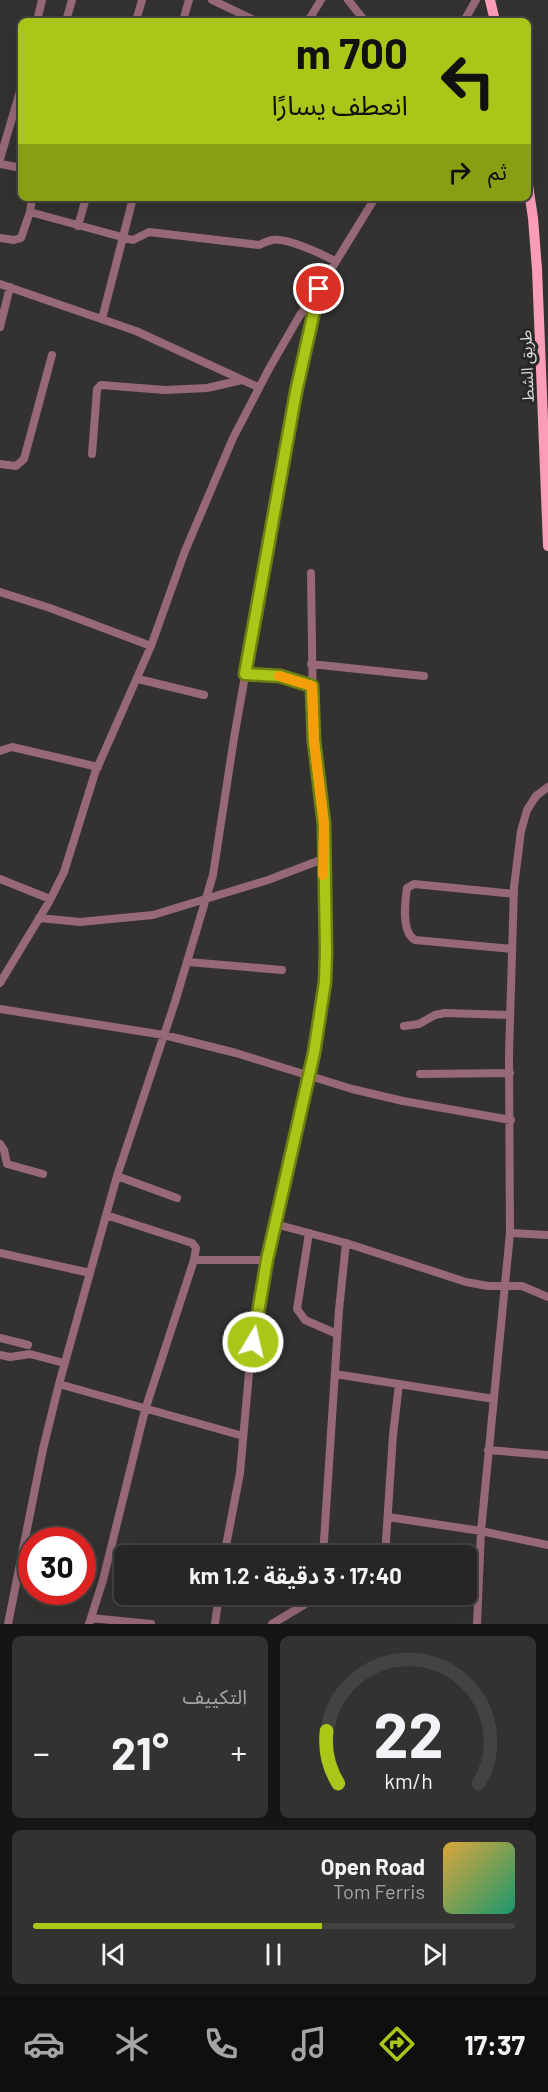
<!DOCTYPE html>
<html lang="ar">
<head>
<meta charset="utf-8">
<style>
	:root { --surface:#272624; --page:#333231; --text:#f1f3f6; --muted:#a4a5a6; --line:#434341; --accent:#aac719 }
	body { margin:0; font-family:Barlow,"Noto Sans Arabic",sans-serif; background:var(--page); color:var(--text); direction:rtl; height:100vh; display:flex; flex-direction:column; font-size:22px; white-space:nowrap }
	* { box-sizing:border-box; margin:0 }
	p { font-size:20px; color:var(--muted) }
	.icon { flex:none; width:33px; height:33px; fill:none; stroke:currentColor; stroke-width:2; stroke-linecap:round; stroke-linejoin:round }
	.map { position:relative; height:1624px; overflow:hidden; direction:ltr }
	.sheet { display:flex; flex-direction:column; gap:12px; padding:12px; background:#151514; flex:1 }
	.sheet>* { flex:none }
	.banner { position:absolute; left:18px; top:18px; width:513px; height:183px; border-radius:9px; box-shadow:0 6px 24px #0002,0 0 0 2px var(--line); direction:rtl; background:#aac719; color:#111; overflow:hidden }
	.speed { position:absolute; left:18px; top:1527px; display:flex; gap:12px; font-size:30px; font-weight:700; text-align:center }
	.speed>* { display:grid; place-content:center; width:78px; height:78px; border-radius:50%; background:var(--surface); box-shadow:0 6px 24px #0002,0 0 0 2px var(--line); line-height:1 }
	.speed .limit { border:9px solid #d22; background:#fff; color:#111 }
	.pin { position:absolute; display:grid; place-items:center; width:51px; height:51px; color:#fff; margin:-26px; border:3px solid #fff; border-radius:50%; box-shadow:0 2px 6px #0007 }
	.me { position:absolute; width:66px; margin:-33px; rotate:9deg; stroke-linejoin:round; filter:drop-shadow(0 0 4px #0008) }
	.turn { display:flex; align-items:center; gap:21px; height:126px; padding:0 24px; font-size:27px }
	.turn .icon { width:78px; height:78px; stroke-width:2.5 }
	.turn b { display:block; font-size:42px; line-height:51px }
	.then { display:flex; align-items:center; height:57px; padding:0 24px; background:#0003; gap:12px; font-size:22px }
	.big { font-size:45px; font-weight:700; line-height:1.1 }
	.sheet .tile { flex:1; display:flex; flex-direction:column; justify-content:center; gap:9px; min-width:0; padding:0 21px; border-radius:9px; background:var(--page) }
	.sheet .dial { align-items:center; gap:0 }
	.dial svg { height:156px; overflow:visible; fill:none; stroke:var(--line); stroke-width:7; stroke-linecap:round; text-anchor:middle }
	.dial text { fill:var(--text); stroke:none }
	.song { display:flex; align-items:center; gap:18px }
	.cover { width:72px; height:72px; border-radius:9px; background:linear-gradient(135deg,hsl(40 70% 55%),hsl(160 70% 35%)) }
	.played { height:6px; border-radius:3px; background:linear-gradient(90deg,var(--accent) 60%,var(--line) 60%) }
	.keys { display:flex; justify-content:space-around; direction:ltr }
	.heat { display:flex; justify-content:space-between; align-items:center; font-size:33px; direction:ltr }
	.sheet .tiles { flex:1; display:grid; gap:12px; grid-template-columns:1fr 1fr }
	.tile:last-child { grid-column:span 2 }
	.trip { position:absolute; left:114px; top:1545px; width:363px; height:60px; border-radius:9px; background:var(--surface); box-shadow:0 6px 24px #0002,0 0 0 2px var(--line); font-weight:700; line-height:60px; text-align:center; direction:rtl }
	.dock { display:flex; height:96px; justify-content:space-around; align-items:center; background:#100f0e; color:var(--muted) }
	.dock .icon { width:42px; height:42px }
	.dock .active { color:var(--accent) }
	.dock b { font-size:27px; color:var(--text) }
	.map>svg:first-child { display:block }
</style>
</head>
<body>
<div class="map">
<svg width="548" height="1624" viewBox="0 0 548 1624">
	<rect width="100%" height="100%" fill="#343230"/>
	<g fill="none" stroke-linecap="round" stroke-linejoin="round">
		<path stroke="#976976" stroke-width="8" d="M212,0l44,21
			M348,0l17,21
			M37,21l5,-21
			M66,21l6,-21
			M136,21l6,-21
			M183,21l6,-21
			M308,21l13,-21
			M464,21l12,-21
			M21,88l-21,71 1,5 20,4
			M30,212l103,28 16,-8 110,13c4,-2 9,-4 13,-5 14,-3 50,14 63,21
			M78,226l8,-28
			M0,238l14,2 7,-2 9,-26 2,-14
			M0,284l136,47 122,56
			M102,319l31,-121
			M0,327l10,-40
			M92,454l5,-65 4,-4 64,5 42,-2 35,-8
			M0,464l16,2 8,-7 28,-104
			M0,592l50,16 101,38
			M311,664l113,12
			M245,674l35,2 32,10
			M138,679l66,16
			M0,751l12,-4 86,20
			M0,879l50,20
			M39,918l41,4 73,-7 115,-35 55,-21
			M512,949l-97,-9c-14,-8 -10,-38 -8,-52l7,-4 100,10
			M188,962l94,8
			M0,983l49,-81 15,-30 31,-99 56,-127 34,-95 48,-113 37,-71 30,-52 16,-21
			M0,1009l164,26 72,18 116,36 51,12 108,19
			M404,1026l15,-2 16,-9 10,-2 65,2
			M420,1074l90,-1
			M0,1144l4,6 3,14 36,10
			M117,1176l60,22
			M106,1215l86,28 4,5 -2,12
			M275,1224l71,19 120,39 22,4h34l26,11
			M309,1233l-12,76 8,11 32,14
			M510,1233l38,2
			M0,1253l90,20
			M0,1338l28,7
			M0,1355l10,2 20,-3 34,9
			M335,1374l159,25
			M59,1384l184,52
			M488,1450l60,5
			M388,1517l93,14 67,14
			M224,1556l16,-83 10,-111 13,-79 51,-230 11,-71 1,-29 -2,-129 -11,-105 -2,-146
			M323,1556l16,-246 7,-67
			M385,1556l8,-121 6,-51
			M381,1598v-4
			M91,1618l60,6
			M8,1624l35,-175 16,-65 58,-208 58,-174 38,-127 21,-137 59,-332 26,-117 56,-91
			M89,1624l14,-44 42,-170 49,-150h73
			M215,1624l4,-30
			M272,1624l40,-24 4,-6
			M477,1624l4,-93 29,-298 -1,-178 5,-168 7,-56 6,-21 9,-14 12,-9"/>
		<path stroke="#fb9db9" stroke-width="10" d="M490,0l5,21
			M528,185l5,33 4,51 11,277"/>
	</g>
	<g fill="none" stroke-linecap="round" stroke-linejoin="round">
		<defs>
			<path id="route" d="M253,1342l14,-82 47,-207 11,-71 1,-29 -2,-129 -10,-83 -2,-55 -32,-10 -35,-2 51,-282 23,-103"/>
		</defs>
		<use href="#route" stroke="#6e8110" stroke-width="15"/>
		<use href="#route" stroke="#aac719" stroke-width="10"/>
		<path stroke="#f59e0b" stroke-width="10" d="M279,676l33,10 2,55 10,83 -1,51"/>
	</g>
	<g text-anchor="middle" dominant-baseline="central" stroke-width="6" stroke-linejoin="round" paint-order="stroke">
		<g font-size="16" fill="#dddbda" stroke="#2a2826">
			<text transform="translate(526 366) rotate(-92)">طريق الشط</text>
		</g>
	</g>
</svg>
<div class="speed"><div class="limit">30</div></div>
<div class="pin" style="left:319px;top:289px;background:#d93025"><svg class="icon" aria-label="arrive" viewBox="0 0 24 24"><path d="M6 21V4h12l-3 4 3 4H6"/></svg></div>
<svg class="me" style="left:253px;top:1342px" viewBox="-20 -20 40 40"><circle r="17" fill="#aac719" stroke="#fff" stroke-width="3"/><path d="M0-11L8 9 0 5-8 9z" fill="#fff"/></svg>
<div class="trip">17:40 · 3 دقيقة · 1.2 km</div>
<div class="banner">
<div class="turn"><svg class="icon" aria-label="left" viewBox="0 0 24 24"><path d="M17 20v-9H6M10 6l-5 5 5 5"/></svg><div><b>700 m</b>انعطف يسارًا</div></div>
<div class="then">ثم<svg class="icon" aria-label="right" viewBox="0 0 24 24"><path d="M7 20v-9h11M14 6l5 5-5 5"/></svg></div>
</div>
</div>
<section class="sheet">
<div class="tiles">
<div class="tile dial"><svg viewBox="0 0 100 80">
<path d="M14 69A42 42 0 1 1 86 69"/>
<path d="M14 69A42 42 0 0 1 8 42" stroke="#aac719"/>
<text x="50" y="56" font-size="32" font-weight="700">22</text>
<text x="50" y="72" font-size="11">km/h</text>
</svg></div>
<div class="tile"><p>التكييف</p>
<div class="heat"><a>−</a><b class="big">21°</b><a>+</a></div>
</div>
<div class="tile">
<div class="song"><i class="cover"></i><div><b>Open Road</b><p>Tom Ferris</p></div></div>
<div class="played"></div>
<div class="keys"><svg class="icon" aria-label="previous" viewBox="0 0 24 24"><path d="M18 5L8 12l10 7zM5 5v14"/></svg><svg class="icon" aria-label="pause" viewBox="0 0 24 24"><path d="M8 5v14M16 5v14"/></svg><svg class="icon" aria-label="next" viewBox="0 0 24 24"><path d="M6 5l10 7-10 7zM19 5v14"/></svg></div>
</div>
</div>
</section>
<nav class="dock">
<b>17:37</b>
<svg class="icon active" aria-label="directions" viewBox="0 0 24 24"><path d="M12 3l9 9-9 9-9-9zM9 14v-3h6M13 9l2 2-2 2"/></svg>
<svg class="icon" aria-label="music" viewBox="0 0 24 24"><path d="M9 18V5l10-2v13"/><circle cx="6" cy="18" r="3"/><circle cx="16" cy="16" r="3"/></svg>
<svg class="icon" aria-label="phone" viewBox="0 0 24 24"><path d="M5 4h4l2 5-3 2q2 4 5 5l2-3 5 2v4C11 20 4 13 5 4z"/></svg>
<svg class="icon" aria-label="climate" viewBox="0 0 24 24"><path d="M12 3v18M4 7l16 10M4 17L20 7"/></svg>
<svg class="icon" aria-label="car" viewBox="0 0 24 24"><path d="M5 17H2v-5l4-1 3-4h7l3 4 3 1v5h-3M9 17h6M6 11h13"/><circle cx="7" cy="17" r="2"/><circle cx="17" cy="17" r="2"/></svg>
</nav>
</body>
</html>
